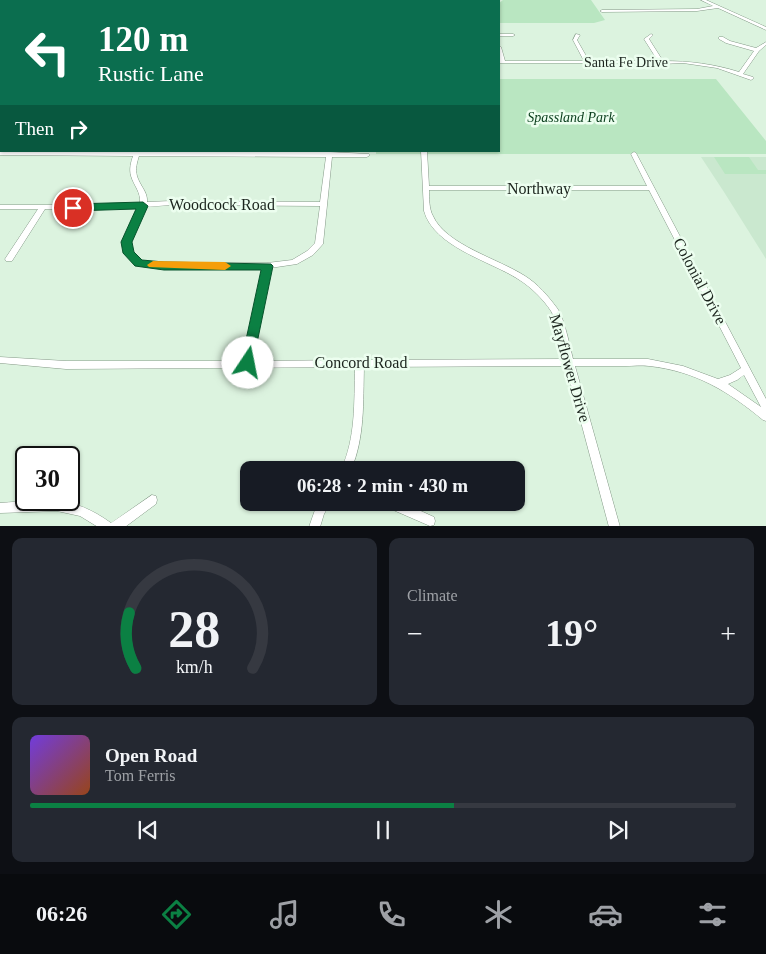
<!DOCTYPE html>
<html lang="en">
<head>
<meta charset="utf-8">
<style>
	:root { --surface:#171b24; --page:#242831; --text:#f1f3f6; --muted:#9ea1a6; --line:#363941; --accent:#0b8043 }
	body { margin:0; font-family:Georgia,serif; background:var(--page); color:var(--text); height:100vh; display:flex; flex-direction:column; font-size:19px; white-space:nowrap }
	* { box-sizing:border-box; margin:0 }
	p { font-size:16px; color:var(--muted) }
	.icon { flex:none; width:28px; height:28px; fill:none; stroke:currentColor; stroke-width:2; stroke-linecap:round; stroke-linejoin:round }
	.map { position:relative; height:526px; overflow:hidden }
	.details { display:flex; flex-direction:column; gap:12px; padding:12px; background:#0d0f14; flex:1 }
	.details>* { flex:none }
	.hud { position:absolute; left:0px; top:0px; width:500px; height:152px; box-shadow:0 1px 4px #0004; background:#0b6e4f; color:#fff; overflow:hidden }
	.speed { position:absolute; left:15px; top:446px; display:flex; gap:10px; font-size:25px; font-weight:700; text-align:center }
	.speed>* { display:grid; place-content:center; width:65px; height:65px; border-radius:50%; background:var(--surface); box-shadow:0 1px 4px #0004; line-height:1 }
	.speed .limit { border:2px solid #111; border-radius:8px; background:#fff; color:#111 }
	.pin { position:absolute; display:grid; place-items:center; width:42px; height:42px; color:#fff; margin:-21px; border:2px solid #fff; border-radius:50%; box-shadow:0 1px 5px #0007 }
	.me { position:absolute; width:55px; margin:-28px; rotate:11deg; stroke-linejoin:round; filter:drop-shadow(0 0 4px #0008) }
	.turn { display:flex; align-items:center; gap:18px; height:105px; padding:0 15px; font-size:22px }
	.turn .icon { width:65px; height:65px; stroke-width:2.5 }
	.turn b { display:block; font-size:35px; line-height:42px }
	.then { display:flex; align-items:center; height:48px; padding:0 15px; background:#0003; gap:10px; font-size:19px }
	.big { font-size:38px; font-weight:700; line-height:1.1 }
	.details .widget { flex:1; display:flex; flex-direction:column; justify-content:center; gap:8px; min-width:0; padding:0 18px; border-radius:10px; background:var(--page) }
	.details .dial { align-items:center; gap:0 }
	.dial svg { height:130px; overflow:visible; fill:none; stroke:var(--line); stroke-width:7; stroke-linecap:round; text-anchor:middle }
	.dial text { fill:var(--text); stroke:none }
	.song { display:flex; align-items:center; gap:15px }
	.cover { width:60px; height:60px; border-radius:8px; background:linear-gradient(135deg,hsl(260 70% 55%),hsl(20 70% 35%)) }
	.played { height:5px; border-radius:2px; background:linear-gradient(90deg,var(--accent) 60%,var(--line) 60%) }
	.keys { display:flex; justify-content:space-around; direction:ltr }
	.heat { display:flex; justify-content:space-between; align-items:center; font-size:28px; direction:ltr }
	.details .tiles { flex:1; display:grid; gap:12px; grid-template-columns:1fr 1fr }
	.widget:last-child { grid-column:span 2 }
	.trip { position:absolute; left:240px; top:461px; width:285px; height:50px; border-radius:10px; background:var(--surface); box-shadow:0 1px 4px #0004; font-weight:700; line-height:50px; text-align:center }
	.tabs { display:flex; height:80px; justify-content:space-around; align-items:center; background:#090b0e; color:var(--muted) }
	.tabs .icon { width:35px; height:35px }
	.tabs .active { color:var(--accent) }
	.tabs b { font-size:22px; color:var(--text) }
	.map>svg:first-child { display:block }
</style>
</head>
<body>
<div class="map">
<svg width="766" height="527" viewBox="0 0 766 527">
	<rect width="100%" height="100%" fill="#dcf3df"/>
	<path fill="#cae8cf" d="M701,157h65v102l-42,-67z"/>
	<path fill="#b9e6c1" d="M503,0h88l14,20 -11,3h-95v-20z
		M499,79h217l50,62v13h-390v-3h123z
		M714,157h35l9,13h8v4h-41z"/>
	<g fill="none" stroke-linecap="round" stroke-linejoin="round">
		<defs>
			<path id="minor" d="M67,0h4l1,1h-4z
				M157,0h4l-1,1h-4z
				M220,0h4l-1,1h-4z
				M281,0h4v1h-4z
				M344,0h4v1h-4z
				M701,0h5l60,27v3l-48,-22 -21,3 -95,1 -2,-1 2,-1 95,-1 16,-3z
				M0,22h1v2h-1z
				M499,34h14l2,1 -2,1h-14z
				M576,34l4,1 -3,5 12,21h69l-14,-22 7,-5 2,1 -4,4 14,22c26,0 51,3 76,11l15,-21 -28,-8 -7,-4v-2h4l7,4 26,7 10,-6v3l-7,6 -16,23 10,3 1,1 -3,2 -34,-12 -34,-5 -21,1 -2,-1h-161v-2h1l-1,-6v-9l2,1 4,14h79l-11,-21z
				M0,50h1v2h-1z
				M0,151l329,1 40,2 1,1 -3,2h-35l-9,87 -10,11 -16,9 -27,4 -18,93 105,-1 3,-1 3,1 202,-1c-4,-12 -8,-39 -14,-48 -8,-12 -20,-24 -33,-32 -28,-18 -84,-32 -94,-68l-3,-60h6l2,35h218l-16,-32 3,-2 2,1 130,246v22l-3,-1c-35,-29 -68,-49 -114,-54 -8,-1 -16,0 -23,0 -17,0 -34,0 -51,0l45,161h-11l-43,-161 -202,1c-1,35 1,70 -13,103h-10c15,-33 13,-67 14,-103l-289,2 -66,-6v-6l66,4h177l20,-92h-99l-25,-3 -3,-1 -10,-10 -4,-13 17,-35 -35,2h-59l-33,52h-6l-1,-2 33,-50h-38v-4h104l36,-2c1,-11 -6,-17 -9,-27 -2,-7 0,-14 2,-20l-133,-1zM139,156l187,1 -6,45 -149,-1 -24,1c1,-10 -7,-16 -10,-26 -2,-7 0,-14 2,-20zM429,190h220l92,178 -11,7 -12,4 -35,-13 -35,-7h-75c-3,-12 -9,-42 -16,-51 -9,-12 -19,-24 -32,-32 -26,-17 -79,-31 -92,-60 -4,-7 -4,-18 -4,-26zM171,205l149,1 -5,37 -8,8 -15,9 -25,3h-103l-23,-2 -9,-9 -2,-10 16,-35zM744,375l17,32 -33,-23 9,-4z
				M152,495l4,1 1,4 -1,4 -31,23h-27l-18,-11 -23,-5 -57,2v-10c46,-3 71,-9 111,20z
				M320,502h11l-7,12 -4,13h-11l7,-20z
				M383,502h18l33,15 1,4 -1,4 -4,1 -46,-20z"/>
		</defs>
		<use href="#minor" stroke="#849987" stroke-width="1"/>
		<use href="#minor" fill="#fff" fill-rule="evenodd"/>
	</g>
	<path fill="#0b8043" stroke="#07532c" d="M143,202l5,4 -16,36 2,10 8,8 22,2 107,2 2,2 -21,101 -4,1 -5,-1 -2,-4 20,-93h-97l-29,-4 -12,-13 -2,-11 15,-33 -63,2 -5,-3 5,-4z"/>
	<path fill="#f59e0b" d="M153,261l72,1 6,4 -6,4 -76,-3 -2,-2z"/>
	<g text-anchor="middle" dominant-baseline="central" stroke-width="5" stroke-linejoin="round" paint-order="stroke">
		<g font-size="14" fill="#1b241d" stroke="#ecfeef">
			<text x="626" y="62">Santa Fe Drive</text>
		</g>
		<g font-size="14" font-style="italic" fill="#073c1a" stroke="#ecfeef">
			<text x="571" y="117">Spassland Park</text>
		</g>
		<g font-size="16" fill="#1b241d" stroke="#ecfeef">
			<text x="539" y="188">Northway</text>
			<text x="222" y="204">Woodcock Road</text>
			<text transform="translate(700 281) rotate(62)">Colonial Drive</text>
			<text x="361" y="362">Concord Road</text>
			<text transform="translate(570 368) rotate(74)">Mayflower Drive</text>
		</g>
	</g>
</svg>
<div class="speed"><div class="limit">30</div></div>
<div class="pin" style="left:73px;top:208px;background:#d93025"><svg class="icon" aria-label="arrive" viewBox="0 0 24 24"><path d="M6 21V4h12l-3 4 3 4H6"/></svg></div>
<svg class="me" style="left:248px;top:363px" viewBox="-20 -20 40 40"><circle r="19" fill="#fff"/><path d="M0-13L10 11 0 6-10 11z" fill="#0b8043"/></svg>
<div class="trip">06:28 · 2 min · 430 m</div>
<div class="hud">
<div class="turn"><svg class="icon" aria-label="left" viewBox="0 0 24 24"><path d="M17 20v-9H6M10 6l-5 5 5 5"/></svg><div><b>120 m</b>Rustic Lane</div></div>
<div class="then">Then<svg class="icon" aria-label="right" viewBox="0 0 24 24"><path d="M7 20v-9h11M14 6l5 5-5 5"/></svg></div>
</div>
</div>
<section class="details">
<div class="tiles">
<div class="widget dial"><svg viewBox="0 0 100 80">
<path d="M14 69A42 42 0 1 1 86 69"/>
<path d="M14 69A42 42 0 0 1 10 35" stroke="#0b8043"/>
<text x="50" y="56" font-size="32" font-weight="700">28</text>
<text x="50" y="72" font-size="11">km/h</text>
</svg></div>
<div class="widget"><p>Climate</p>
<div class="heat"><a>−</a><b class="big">19°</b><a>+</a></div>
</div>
<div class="widget">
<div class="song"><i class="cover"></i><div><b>Open Road</b><p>Tom Ferris</p></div></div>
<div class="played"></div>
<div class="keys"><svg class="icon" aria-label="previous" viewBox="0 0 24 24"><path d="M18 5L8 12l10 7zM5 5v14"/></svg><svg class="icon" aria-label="pause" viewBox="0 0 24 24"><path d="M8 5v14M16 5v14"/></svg><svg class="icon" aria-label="next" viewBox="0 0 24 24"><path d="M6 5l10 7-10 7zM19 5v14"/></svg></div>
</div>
</div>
</section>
<nav class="tabs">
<b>06:26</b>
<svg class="icon active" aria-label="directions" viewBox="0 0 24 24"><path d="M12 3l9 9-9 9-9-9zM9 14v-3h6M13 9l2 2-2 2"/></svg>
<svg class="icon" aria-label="music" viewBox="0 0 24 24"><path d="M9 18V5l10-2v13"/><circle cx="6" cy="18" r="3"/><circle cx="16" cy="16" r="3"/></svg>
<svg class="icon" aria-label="phone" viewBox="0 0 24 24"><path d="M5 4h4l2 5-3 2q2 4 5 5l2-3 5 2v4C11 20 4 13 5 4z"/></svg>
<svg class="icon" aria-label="climate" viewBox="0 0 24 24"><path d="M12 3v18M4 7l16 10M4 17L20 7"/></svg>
<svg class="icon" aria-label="car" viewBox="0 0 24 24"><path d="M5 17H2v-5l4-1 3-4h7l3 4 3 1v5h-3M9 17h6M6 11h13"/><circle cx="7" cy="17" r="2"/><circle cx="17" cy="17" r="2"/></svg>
<svg class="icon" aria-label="filters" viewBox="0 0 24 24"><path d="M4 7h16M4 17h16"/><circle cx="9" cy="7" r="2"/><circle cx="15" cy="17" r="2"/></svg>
</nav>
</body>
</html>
